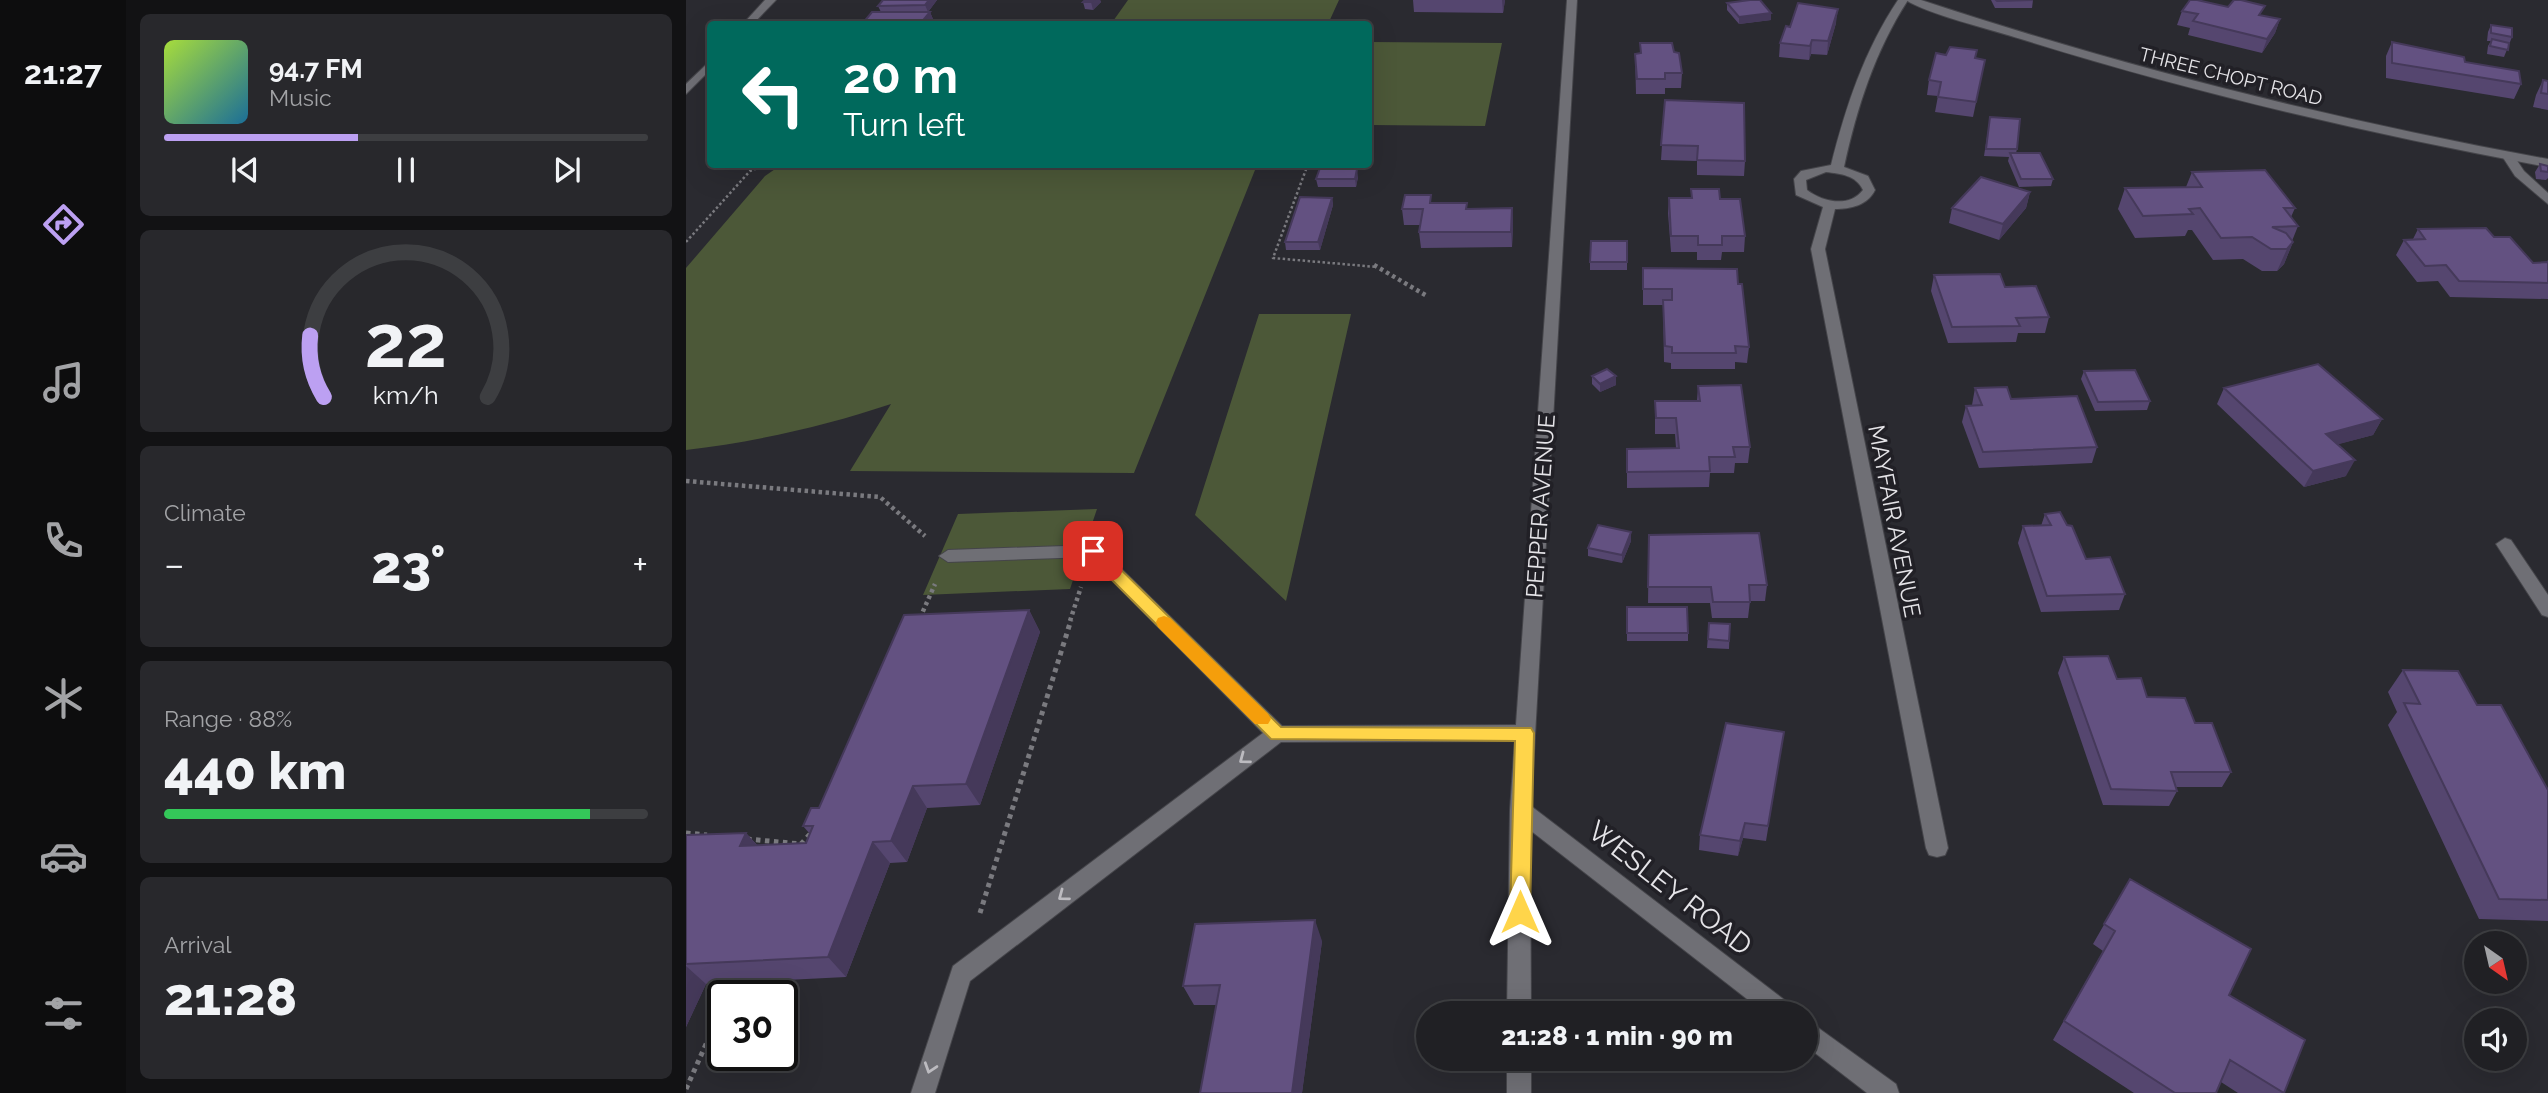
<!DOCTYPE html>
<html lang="en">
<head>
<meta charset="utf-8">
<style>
	:root { --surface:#202024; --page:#28282c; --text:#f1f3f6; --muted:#a2a3a6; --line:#3d3e41; --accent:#bca0f2 }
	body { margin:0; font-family:Raleway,sans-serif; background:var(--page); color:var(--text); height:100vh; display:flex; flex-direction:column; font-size:26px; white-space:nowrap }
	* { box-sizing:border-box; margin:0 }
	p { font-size:23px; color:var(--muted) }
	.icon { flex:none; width:38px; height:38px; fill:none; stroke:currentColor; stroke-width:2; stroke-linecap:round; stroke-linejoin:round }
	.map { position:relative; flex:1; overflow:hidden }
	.side { display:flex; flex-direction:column; gap:14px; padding:14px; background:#121214; width:560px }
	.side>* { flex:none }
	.guide { position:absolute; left:21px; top:21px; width:665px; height:147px; border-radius:7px; box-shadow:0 7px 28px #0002,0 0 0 2px var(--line); background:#00695c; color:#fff; overflow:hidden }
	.needle { width:46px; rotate:146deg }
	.buttons { position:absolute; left:1778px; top:931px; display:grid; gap:14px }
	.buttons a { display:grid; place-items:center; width:63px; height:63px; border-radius:50%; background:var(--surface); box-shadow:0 7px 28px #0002,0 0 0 2px var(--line); font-size:35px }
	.speed { position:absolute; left:21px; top:980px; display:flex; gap:14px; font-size:35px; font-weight:700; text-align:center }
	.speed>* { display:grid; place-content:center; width:91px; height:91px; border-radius:50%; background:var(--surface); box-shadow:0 7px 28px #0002,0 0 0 2px var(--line); line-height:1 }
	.speed .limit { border:4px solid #111; border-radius:10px; background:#fff; color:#111 }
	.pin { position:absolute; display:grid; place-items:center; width:60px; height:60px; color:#fff; margin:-30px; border-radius:14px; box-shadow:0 4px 10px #0006 }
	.me { position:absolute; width:77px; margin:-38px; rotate:0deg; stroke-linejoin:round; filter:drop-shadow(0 0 5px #0008) }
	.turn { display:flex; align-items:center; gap:24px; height:147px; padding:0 21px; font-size:32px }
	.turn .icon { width:91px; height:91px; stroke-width:2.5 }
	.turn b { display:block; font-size:49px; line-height:60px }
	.big { font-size:52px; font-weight:800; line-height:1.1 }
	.side .card { flex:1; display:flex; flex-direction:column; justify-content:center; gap:10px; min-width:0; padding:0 24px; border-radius:10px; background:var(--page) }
	.side .dial { align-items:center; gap:0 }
	.dial svg { height:182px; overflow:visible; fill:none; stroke:var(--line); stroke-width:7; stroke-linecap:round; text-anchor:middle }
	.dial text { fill:var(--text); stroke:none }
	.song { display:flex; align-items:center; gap:21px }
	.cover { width:84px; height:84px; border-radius:10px; background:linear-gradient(135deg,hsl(80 70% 55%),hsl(200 70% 35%)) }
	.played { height:7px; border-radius:4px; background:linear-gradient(90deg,var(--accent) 40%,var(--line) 40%) }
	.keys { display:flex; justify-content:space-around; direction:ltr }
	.heat { display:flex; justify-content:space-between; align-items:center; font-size:38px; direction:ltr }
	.charge { height:10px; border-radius:5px; background:linear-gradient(90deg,#34c759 88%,var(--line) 0) }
	.trip { position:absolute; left:730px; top:1001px; width:402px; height:70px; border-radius:35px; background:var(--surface); box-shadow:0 7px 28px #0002,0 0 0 2px var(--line); font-weight:800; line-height:70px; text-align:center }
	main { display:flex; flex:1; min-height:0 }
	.menu { display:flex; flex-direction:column; width:126px; justify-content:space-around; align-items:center; background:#0d0d0e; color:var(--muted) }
	.menu .icon { width:49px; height:49px }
	.menu .active { color:var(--accent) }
	.menu b { font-size:32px; color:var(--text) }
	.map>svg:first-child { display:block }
</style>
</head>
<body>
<main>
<nav class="menu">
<b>21:27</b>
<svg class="icon active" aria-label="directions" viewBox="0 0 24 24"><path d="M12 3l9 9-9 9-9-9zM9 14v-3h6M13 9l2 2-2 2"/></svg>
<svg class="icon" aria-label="music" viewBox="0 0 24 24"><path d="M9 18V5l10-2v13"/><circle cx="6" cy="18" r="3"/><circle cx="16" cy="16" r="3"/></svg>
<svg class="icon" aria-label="phone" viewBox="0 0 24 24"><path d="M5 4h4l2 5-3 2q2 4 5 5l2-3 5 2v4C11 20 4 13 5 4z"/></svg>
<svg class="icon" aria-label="climate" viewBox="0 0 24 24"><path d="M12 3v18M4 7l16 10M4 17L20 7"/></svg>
<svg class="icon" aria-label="car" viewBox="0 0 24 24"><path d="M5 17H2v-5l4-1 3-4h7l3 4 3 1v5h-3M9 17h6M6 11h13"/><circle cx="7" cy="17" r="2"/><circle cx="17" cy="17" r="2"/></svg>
<svg class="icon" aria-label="filters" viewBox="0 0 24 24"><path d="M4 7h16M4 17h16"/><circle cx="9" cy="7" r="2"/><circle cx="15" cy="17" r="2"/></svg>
</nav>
<section class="side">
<div class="card">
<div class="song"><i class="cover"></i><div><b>94.7 FM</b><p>Music</p></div></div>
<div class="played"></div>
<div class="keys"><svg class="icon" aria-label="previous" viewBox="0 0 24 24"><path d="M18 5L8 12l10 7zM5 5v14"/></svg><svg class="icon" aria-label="pause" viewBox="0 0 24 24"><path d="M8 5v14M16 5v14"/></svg><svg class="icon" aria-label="next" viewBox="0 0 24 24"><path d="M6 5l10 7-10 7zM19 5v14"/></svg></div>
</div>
<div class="card dial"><svg viewBox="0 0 100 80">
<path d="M14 69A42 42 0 1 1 86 69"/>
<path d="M14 69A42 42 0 0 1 8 42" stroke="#bca0f2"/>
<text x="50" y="56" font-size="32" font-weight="700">22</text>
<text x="50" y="72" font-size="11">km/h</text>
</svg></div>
<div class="card"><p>Climate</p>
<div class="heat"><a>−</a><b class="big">23°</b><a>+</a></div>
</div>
<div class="card"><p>Range · 88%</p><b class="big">440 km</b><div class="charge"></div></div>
<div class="card"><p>Arrival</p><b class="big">21:28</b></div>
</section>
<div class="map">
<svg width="1862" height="1093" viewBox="0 0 1862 1093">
	<rect width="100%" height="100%" fill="#2a2a30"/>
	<path fill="#4c5838" d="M442,0h211l-11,24h-217z
		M683,42l133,1 -17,83 -116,-1z
		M95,165v-1l476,1 -123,308 -284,-2 41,-67c-66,22 -136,38 -205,46v-182l79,-92z
		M573,314h92l-65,287 -91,-86z
		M411,509l-27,80 -147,6 35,-81z"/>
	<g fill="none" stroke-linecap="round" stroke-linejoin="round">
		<defs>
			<path id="lane" d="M1818,153h8l12,18 24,22v11l-33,-28 -13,-20z
				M407,545l6,2 183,179 243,-1 7,2 3,6 -3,6 -7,2 -244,1 -311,239 -35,112h-24l42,-127 310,-233 -174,-176 -141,5 -9,-6 9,-6z"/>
			<path id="street" d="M79,0h11l-23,24h-10z
				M881,0h10l-46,806 260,199 4,8h-30l-235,-183 1,183h-24l3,-203z
				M1212,0h10c-33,51 -51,107 -64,167l24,9 7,14c-7,15 -24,19 -40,19l-10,40 123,599 -3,7 -8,2 -8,-2 -3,-7 -115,-599 12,-42 -27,-12 -2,-16 7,-8 30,-6c15,-59 33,-114 67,-165zM1140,172c15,2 30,3 37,18 -14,18 -40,12 -56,0l-1,-10z
				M24,61v9l-24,24v-10z
				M1819,538l6,2 37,55v22l-6,-2 -46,-71z
				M1120,1019l90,65 3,9h-32l-61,-47z
				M821,1059h24v34h-24z"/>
			<path id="secondary" d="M1220,0h15c206,68 414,120 627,159v8c-178,-33 -354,-74 -527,-128 -25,-8 -97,-26 -115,-39z"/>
		</defs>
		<use href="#lane" stroke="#45454a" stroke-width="2"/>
		<use href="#street" stroke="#45454a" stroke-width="2"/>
		<use href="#secondary" stroke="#45454a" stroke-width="2"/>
		<path stroke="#7a7a7f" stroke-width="2.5" stroke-dasharray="2.5 2.5" stroke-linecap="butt" d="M622,164l-35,94 104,9
			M0,242l64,-71 18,-7"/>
		<path stroke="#7a7a7f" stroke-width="4.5" stroke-dasharray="3.5 3.5" stroke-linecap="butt" d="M688,265l53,31
			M0,481l194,16 45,39
			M234,618l15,-34
			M384,621l11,-34"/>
		<path stroke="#7a7a7f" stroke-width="5" stroke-dasharray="4.5 4.5" stroke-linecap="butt" d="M0,833l21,2
			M61,839l54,5 12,-13
			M294,913l91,-293
			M41,996l6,-13
			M0,1089l37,-83"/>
		<use href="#lane" fill="#6f6f75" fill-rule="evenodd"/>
		<use href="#street" fill="#6f6f75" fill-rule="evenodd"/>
		<use href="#secondary" fill="#6f6f75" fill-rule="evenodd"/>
	</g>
	<path fill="#55466f" d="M197,0h54l-9,12h2l5,12h-73l19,-12 -3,-6z
		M399,0h15l1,2 -8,8 -8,-1 -2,-7z
		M727,0h92l-2,13 -89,-1z
		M1305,0h42l-1,8h-37z
		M1041,3l44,10v7l-32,4 -12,-14z
		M1496,11l79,4 19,4 -5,14 -13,20 -74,-18 2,-7 -13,-3z
		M1150,23l-9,32 -16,-1 -2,6 -30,-3 1,-14 10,-16z
		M1805,25l21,12 -8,20 -17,-3 1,-8 3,-5h-4l1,-9z
		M1706,42l73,20 56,22 -7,15 -128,-21v-22z
		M954,43l34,9 8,21 -1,15h-16v6h-29l-1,-40h5z
		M1289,58l10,2 -12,57 -38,-5 3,-16 -11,-1 2,-15z
		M1857,80l5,1v29l-15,-3 3,-12z
		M979,100l80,61 -1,15 -47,-1v-14l-36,-1z
		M1304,117l27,32 -1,4 37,26 -2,7 -32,1 -11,-26 1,-4 -25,-1z
		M1854,164l8,2v12l-2,2 -10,-1 -1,-7z
		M1506,172l103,36 -4,9 7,9 -6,15 1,1 -9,22 -7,7h-15l-19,-12 -30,1 -21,-30h-4l-3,6 -50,2 -17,-29 7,-21 61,-1z
		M672,177l-2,10h-38l-2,-8z
		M1005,189l29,10 25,37 -1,16h-22l-1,8h-24v-8h-26l-3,-39 1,-15h22z
		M1344,192l-4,16 -27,32 -50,-17 3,-15z
		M646,198l1,7 -13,45h-34l-1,-8z
		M746,203l35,6 45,-1 1,16 -1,23 -91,1 -2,-16 1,-7h-16l-2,-16z
		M1732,229l76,8 39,26h13l2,-3v39l-98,-2 -12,-16 -21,1 -21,-27 8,-15 9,-1z
		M941,241v29h-37v-8z
		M957,268l95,16 11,63 -2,16 -12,-1v7h-64v-6l-7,-1 -1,-57h-20z
		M1248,275l71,12 44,30 -4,16h-27l-2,9 -68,1 -17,-52z
		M1398,371l66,30 -3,9 -52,1 -14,-32z
		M906,376l24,9 -16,7 -8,-8z
		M1012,386l52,61 -2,16h-13l-1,10h-24l-1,14 -82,1v-39l49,-1 -1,-14h-20v-33h42z
		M1289,388l36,11 86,48 -5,16 -113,5 -17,-46 4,-16 6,-1z
		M1538,388l158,31 -9,16 -35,9 8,32 -42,11 -87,-83z
		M1359,514l22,11 19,34 39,35 -6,16 -78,2 -23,-69 5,-17h18z
		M963,535l118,50 -2,16h-15l-2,17h-36l-2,-15h-62z
		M945,541l-9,22 -34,-7v-8z
		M941,607l61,26v8h-61z
		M343,610l11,22 -60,173 -53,3 -20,54 -17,1 -44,114 -140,7 -20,43v-192l60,-2 12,13 48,-3 4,-9 -7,-8z
		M1023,623l21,1 -1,25 -22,-1z
		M1378,657l53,22 30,18 48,26 36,49 -9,15h-46l1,4 -8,15 -66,-1 -45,-132z
		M1717,670l74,35 71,85v131l-69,-2 -91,-194 9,-13 -9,-20z
		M1098,732l-18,109 -23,-3 -5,18 -39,-6 1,-15z
		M1444,879l99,116 54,98h-45l-17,-11 -5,11h-82l-81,-53 50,-89 -10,-7z
		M636,941l-20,152h-102l16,-88h-22l-11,-19z"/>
	<path fill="#45395a" d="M243,0h8l-9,12 -3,-7z
		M408,0h6l1,2 -8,8 -2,-8z
		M816,0h3l-2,13z
		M1152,9l-2,14 -9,32 1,-14z
		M244,12l5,12h-15z
		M1085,13v7l-32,4v-7z
		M1594,19l-5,14 -13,20 5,-14z
		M1126,40l-1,14 -2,6 1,-14z
		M671,169l1,8 -2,10 -1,-8z
		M1344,192l-4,16 -27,32 4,-16z
		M646,198l1,7 -13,45 -2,-8z
		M826,208l1,16 -1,23 -1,-15z
		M1607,242l-9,22 -7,7 10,-22z
		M930,376v9l-16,7v-8z
		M1696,419l-9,16 -56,15 9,-16z
		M1669,460l-9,16 -42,11 9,-16z
		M945,532v9l-9,22v-8z
		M343,610l11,22 -60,173 -14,-21z
		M227,786l14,22 -20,54 -16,-21z
		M1059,823l-2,15 -5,18 2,-15z
		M60,833l19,21 -25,-8z
		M187,842l17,21 -44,114 -18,-20z
		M629,920l7,21 -20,152h-10z
		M0,966l20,18 -20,43z"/>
	<path fill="#635181" stroke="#45395a" stroke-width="2" d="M197,0h46l-4,5 -47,1z
		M399,0h9l-3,2h-8z
		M1064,0h10l11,13 -32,4 -12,-14z
		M1310,0h37l-36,1z
		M1504,0h7l31,7 6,-7h7l24,6 -6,9 21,4 -13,20 -74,-18 5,-7 -16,-3z
		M1112,3l40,6 -10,32 -16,-1 -2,6 -30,-3 6,-17 4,1z
		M186,12h58l-10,12h-58z
		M1805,25l21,3v9l-21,-4z
		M1806,39l17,4 -1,7 -18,-4z
		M1706,42l72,15 1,5 54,9 2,13 -129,-21z
		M954,43h32l2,9 5,1 3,20h-17v6h-28l-2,-25 6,-1z
		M1264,47l27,3 -2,8 10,2 -9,42 -38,-5 3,-15 -12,-2 7,-27 10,2z
		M1857,80l5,1v13l-7,-1z
		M979,100l79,3 1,58 -48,-1 1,-14 -37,-1z
		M1304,117l30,2 -3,30h-31z
		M1324,153h30l13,26h-32z
		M1854,164l8,2v6l-7,-1z
		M634,168l37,1 -2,10h-39z
		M1579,170l30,38h-11l14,18 -26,1 14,6 7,9 -6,7h-16l-19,-12 -31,1 -21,-30 -11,1 4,5 -50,2 -18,-28 77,-1 -10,-15z
		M1295,177l49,15 -27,32 -51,-16z
		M1005,189h28l1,10h20l5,37h-23v9h-24v-9h-27l-2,-38h23z
		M719,195h26l-1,8h37l-1,6 46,-1 -1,24h-92l4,-23h-21z
		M614,197l32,1 -14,44h-33z
		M1800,228l8,9h16l23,26 15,-1v21l-89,-2 -13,-16 -21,1 -21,-26 21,-1 -7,-10z
		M905,241h36v21h-37z
		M957,268l94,1 1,15h4l7,63 -14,-1 1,7h-64v-6l-7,-1 -2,-46h9v-11h-29z
		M1314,274l5,13 31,-1 13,31 -33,1 4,8 -68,1 -18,-52z
		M1632,364l64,55 -56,15 29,26 -42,11 -89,-83z
		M921,369l9,7 -16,8 -8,-8z
		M1449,370l15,31 -52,1 -14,-31z
		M1055,385l9,62h-17l2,10h-26l1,14 -83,1v-23l52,-1 -3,-30h-20l-1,-17h45l-2,-15z
		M1321,387l4,12 66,-3 20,51 -114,5 -17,-46 16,-1 -7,-17z
		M1374,512l7,13 5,1 14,33 24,-2 15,37 -78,2 -24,-70 28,-1 -6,-11z
		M912,525l33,7 -9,23 -34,-7z
		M1073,533l8,52h-18l1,17h-37l-2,-15h-63l1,-52z
		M941,607h60l1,26h-61z
		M343,610l-63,174 -53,2 -22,55 -18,1 -45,115 -142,7v-129l60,-2 -6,13 66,-3 7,-17h-10l8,-18h8l85,-193z
		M1023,623l21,1 -1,17 -21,-2z
		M1422,656l9,23 24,-1 6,19 38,1 10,25h17l19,49h-60l6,19 -66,-2 -47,-132z
		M1717,670l55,1 19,34h24l47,85v110l-49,-1 -95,-196 16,1z
		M1040,723l58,9 -16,94 -23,-3 -5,18 -40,-6z
		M1444,879l121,70 -22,46 76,45 -21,53 -54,-33 -14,33h-41l-111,-72 51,-90 -11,-7z
		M629,920l-23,173h-92l20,-108 -37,1 12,-62z"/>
	<defs><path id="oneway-chevron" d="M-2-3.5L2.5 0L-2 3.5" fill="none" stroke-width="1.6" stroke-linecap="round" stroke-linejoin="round" transform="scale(1.75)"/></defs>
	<g stroke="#bcbbc0">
		<use href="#oneway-chevron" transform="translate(558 759) rotate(143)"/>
		<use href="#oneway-chevron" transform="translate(377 896) rotate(143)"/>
		<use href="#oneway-chevron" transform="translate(244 1068) rotate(108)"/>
	</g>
	<path fill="#ffd54a" stroke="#a68a30" stroke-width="2" d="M407,545l5,2 183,180 250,1 3,5 -4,179 -3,6 -7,3 -7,-3 -3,-6 5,-171 -244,-2 -184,-184v-8z"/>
	<path fill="#f59e0b" d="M478,616l6,2 98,96 3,5 -3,5h-13l-97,-97 -2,-5 2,-4z"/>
	<g text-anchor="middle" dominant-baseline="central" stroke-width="7" stroke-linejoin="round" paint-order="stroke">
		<g font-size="19" fill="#e5e4e8" stroke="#212026">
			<text transform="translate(1545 76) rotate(14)">THREE CHOPT ROAD</text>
		</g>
		<g font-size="23" fill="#e5e4e8" stroke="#212026">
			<text transform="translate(854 506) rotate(-86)">PEPPER AVENUE</text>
			<text transform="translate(1209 521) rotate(79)">MAYFAIR AVENUE</text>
		</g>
		<g font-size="28" fill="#e5e4e8" stroke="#212026">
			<text transform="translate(984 888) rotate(38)">WESLEY ROAD</text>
		</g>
	</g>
</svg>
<div class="buttons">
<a><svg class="needle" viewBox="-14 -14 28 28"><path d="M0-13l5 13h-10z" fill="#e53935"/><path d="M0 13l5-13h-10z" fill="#a2a3a6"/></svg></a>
<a><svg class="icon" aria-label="sound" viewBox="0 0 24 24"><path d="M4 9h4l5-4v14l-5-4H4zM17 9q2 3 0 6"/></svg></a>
</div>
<div class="speed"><div class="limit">30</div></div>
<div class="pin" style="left:407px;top:551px;background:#d93025"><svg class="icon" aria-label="arrive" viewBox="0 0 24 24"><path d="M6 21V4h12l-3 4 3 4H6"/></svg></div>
<svg class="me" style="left:834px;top:912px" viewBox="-20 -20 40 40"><path d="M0-17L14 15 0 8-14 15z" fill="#ffd54a" stroke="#fff" stroke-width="4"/></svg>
<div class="trip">21:28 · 1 min · 90 m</div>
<div class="guide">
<div class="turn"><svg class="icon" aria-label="left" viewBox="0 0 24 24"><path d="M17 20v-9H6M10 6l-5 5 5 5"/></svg><div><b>20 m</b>Turn left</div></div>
</div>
</div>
</main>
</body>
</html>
